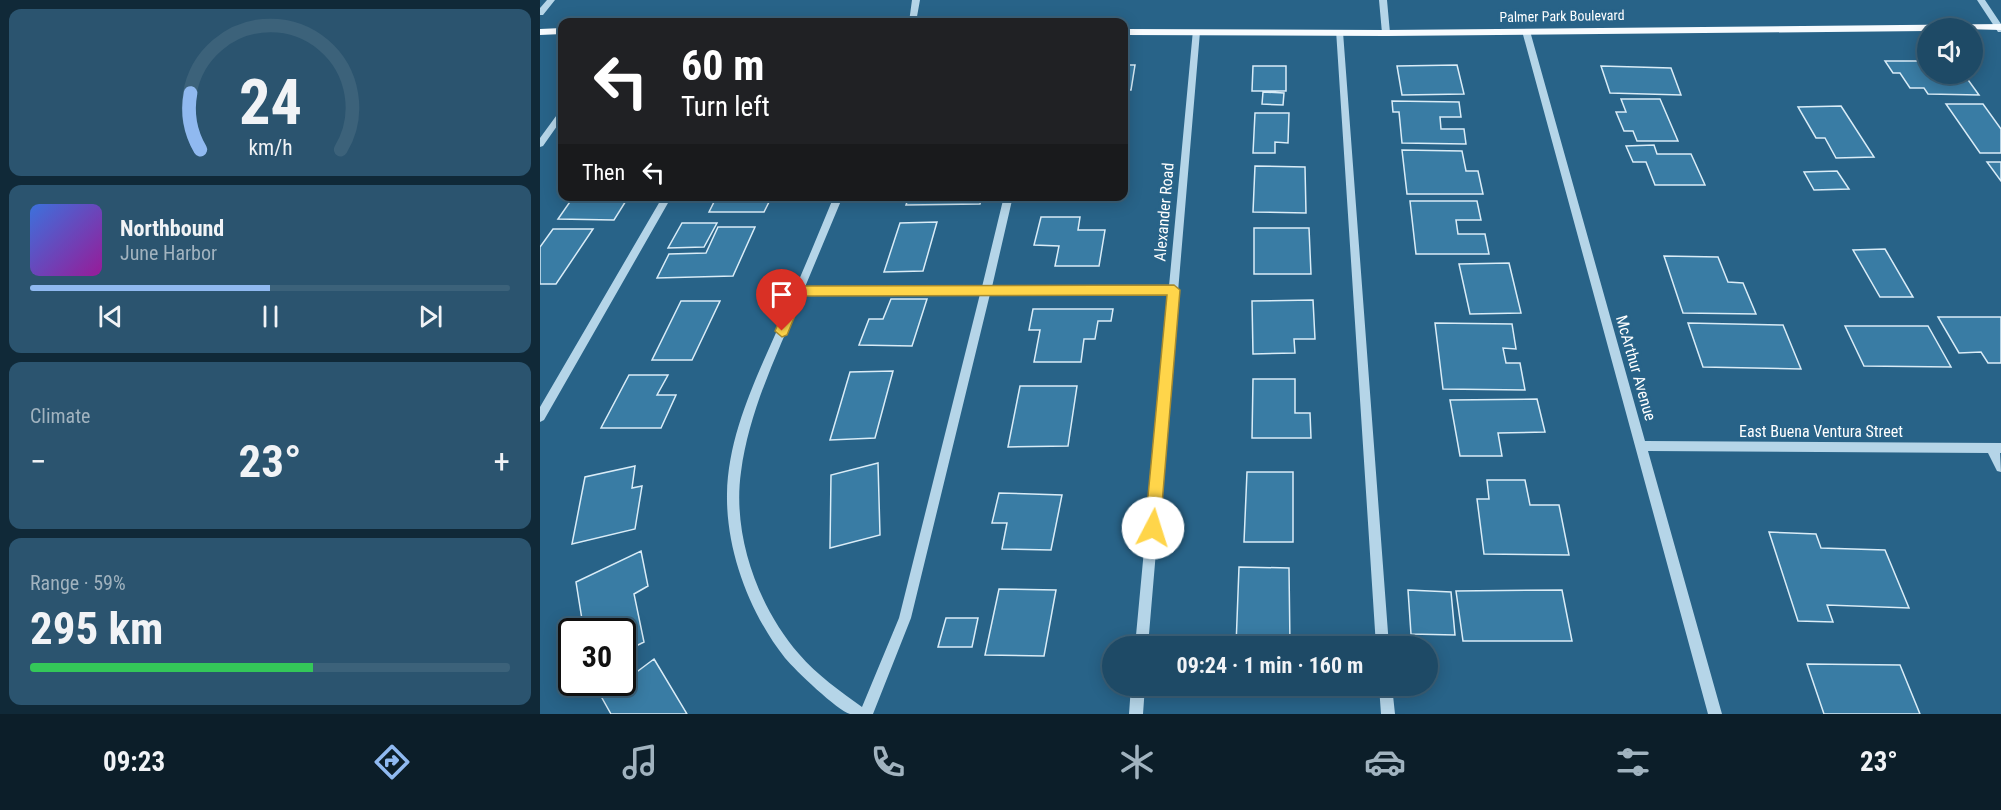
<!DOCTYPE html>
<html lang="en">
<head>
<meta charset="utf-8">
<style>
	:root { --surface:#1e4a66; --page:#2b546f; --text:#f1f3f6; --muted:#a1b3bf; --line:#3c627a; --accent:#90b9f0 }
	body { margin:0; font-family:"Roboto Condensed",sans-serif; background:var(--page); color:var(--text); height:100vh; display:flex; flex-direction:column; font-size:22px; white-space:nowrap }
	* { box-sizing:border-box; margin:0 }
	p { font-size:20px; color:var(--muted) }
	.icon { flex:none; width:33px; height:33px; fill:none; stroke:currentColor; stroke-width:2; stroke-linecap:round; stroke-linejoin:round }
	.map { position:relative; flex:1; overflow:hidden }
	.side { display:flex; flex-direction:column; gap:9px; padding:9px; background:#102938; width:540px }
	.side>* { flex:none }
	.hud { position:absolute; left:18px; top:18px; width:570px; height:183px; border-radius:12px; box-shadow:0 3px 15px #0003,0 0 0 2px var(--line); background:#202124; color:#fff; overflow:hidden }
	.buttons { position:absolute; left:1377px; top:18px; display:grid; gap:12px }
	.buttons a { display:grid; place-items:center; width:66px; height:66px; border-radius:50%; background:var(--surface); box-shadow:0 3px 15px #0003,0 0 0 2px var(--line); font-size:30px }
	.speed { position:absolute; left:18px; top:618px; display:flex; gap:12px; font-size:30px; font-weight:700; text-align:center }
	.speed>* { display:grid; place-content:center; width:78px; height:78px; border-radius:50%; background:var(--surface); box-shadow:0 3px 15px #0003,0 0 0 2px var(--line); line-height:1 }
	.speed .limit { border:3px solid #111; border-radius:9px; background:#fff; color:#111 }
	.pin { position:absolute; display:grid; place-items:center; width:51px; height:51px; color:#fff; margin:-62px -26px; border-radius:50% 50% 50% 0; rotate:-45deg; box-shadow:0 0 6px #0007 }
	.pin .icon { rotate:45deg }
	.me { position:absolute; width:66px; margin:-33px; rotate:5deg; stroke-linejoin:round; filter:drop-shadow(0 0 4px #0008) }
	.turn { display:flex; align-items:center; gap:21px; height:126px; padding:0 24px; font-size:27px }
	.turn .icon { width:78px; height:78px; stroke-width:2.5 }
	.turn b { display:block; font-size:42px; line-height:51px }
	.then { display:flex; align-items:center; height:57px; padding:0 24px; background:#0003; gap:12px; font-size:22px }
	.big { font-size:45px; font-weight:700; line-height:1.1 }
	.side .widget { flex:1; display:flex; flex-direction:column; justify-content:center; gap:9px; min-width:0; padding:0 21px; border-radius:12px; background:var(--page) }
	.side .dial { align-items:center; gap:0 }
	.dial svg { height:156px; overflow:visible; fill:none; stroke:var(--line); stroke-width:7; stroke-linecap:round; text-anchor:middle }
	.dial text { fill:var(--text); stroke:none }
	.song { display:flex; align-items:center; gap:18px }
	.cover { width:72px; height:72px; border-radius:9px; background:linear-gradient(135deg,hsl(220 70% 55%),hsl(300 70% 35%)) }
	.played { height:6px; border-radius:3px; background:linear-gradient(90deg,var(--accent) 50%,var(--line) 50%) }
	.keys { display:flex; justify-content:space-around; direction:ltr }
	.heat { display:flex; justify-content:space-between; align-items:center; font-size:33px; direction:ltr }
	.charge { height:9px; border-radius:4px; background:linear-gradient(90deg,#34c759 59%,var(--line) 0) }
	.trip { position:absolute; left:562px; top:636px; width:336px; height:60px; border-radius:30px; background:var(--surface); box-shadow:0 3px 15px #0003,0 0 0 2px var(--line); font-weight:700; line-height:60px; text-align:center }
	.menu { display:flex; height:96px; justify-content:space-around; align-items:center; background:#0c1e29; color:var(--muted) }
	.menu .icon { width:42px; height:42px }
	.menu .active { color:var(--accent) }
	.menu b { font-size:27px; color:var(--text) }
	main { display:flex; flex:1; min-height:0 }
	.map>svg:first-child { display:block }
</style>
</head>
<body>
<main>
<section class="side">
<div class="widget dial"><svg viewBox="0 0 100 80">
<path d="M14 69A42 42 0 1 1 86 69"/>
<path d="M14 69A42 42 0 0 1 9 40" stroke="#90b9f0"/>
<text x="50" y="56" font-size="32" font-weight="700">24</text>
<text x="50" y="72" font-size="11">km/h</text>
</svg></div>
<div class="widget">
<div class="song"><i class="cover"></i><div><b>Northbound</b><p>June Harbor</p></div></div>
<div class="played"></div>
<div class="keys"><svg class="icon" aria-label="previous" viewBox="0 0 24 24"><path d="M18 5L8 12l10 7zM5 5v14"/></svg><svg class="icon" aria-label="pause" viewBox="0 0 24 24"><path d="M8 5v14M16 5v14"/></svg><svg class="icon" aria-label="next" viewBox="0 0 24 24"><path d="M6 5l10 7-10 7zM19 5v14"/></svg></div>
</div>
<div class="widget"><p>Climate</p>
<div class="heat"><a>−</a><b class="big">23°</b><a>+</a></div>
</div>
<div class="widget"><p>Range · 59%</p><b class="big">295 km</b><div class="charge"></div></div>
</section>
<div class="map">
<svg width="1461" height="714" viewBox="0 0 1461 714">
	<rect width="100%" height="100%" fill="#286388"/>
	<path fill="#397ca4" stroke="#d9ecf7" stroke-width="1.5" d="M1345,61h43v13h28l3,3h7l13,18 -51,-1 -4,-6h-14l-10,-15h-7z
		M584,65h11l-4,25h-7z
		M917,65l7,29 -62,1 -5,-29z
		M713,66h33v25h-34z
		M1061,66l70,2 10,27 -71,-2z
		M723,92l21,1 -1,12 -21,-1z
		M1081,99h39l18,42h-41l-4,-10h-9l-8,-19h10z
		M852,101l67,1 2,15h-21l1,12h23l2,15 -64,-1 -3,-31h-6z
		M1406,104h37l18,25v24h-21z
		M1301,106l33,51 -38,1 -11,-20h-9l-18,-31z
		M715,113h34l-1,30 -13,-1v11h-22z
		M1114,145l3,9h34l14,31h-50l-9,-23h-13l-7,-16z
		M862,150l60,1 4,20h12l5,23h-76z
		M1447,162h14v19z
		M715,166l50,1 1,46 -53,-1z
		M1297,171l12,18 -35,1 -10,-18z
		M34,196h55l-15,24 -56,-1z
		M177,196h55l-8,16h-55z
		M369,196h73l-2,8 -74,1z
		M518,196h50l-1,6h-50z
		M870,201h67l4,19h-25l2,14h27l4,20h-73z
		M501,217h39l-2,13h27l-6,36h-44l4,-20 -25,-1z
		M397,222l-14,49 -39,1 16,-49z
		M142,223h35l-13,24 -36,1z
		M178,227h37l-22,49 -76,2 12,-24 37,-1z
		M714,228h55l2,46h-57z
		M13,229h40l-37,55h-16v-37z
		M1345,249l28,48h-33l-27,-47z
		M1124,256l54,1 10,25 15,1 13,31 -73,-1z
		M969,263l12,50 -51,1 -11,-50z
		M351,299h36l-15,47 -53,-1 10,-26h14z
		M773,300l2,39h-21l1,14 -42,1 -1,-53z
		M141,301h39l-28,59h-40z
		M493,309h80l-2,12h-13l-3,18h-11l-3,23h-47l6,-32h-11z
		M1398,317h63v46h-13l-7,-11 -22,1z
		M895,323l77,1 4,25 -13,-1 3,15h14l5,27 -82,-1z
		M1148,323l95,2 18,44 -98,-2z
		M1305,326h83l23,41 -87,-1z
		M353,371l-18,67 -45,2 20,-68z
		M89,375h39l-11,20h19l-15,33h-60z
		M713,379h42v34h15l1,25h-59z
		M480,386h57l-9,60 -60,1z
		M997,399l8,33 -47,1 4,23h-42l-10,-56z
		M338,463l2,72 -50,13 1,-73z
		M95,466l-3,22 10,-2 -7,43 -63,15 13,-67z
		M707,472h46v70h-49z
		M947,480h38l5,25h29l10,50 -85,-1 -7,-55h12z
		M459,493l63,2 -11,55 -49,-1 5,-26h-15z
		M1229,532l47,2 5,14 64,2 24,58 -82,-3 6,17 -35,-1z
		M101,551l7,35 -14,8 10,48 -22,11v-21h-38l-8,-50z
		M699,567l50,1 1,78h-54z
		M459,589l57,1 -12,66 -59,-1z
		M868,590l43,2 4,43 -44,-1z
		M1022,590l10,51h-109l-7,-50z
		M406,618h32l-6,29h-34z
		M114,659l33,55h-76l-9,-16z
		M1267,664l93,1 20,49h-96z"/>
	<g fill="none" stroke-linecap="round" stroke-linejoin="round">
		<path fill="#b5d5e8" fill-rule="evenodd" d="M7,0h8l-12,15h-3v-7z
			M372,0h8l-4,22h-7z
			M839,0h8l3,33 -4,2 -4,-2z
			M1437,0h8l16,24v8h-3z
			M983,29l7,2 115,410 356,2v10h-1l1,19 -4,-1 -9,-18 -340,-2 74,263h-14l-186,-683z
			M653,30h6l1,2 -52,614h-13l33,-352h-178l-79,324 -38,96c-7,0 -16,0 -23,0 -12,-3 -55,-44 -65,-56 -35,-44 -59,-107 -58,-164 1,-59 29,-116 52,-168 19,-43 37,-86 55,-130h9l-38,91h177l22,-91h9l-21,91 177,-1zM440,294l-81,324 -37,89c-22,-16 -45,-32 -63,-53 -41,-47 -67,-119 -58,-182 8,-62 37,-120 61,-177z
			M796,30h6l1,2 46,614h-13z
			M22,111v8l-19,27 -3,1v-9l19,-26z
			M123,196h9l-128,224 -4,2v-15z
			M591,686h14l-2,28h-14z
			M839,686h13l3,28h-14z"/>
		<path fill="#f7fbfe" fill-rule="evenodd" d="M1461,24v6l-73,-2v3l-542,5 -262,-1v-6l262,1z
			M22,28v6l-22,1v-6z"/>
	</g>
	<path fill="#ffd54a" stroke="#a68a30" stroke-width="1.5" d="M634,285l6,5 -20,238 -2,5 -5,2 -6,-2 -2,-5 22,-233 -364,1 -16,39 -5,2 -7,-6 17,-40 7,-5z"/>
	<g text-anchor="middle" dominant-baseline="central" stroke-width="6" stroke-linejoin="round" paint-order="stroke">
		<g font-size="14" fill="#fff" stroke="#286388">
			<text transform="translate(1022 16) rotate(-1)">Palmer Park Boulevard</text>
		</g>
		<g font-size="16" fill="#fff" stroke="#286388">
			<text transform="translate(624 212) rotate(-85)">Alexander Road</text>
			<text transform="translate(1096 368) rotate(74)">McArthur Avenue</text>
			<text x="1281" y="431">East Buena Ventura Street</text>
		</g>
	</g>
</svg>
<div class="buttons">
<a><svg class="icon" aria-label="sound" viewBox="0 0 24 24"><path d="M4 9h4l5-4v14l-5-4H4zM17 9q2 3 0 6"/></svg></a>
</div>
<div class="speed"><div class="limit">30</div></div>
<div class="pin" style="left:242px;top:331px;background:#d93025"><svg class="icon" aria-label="arrive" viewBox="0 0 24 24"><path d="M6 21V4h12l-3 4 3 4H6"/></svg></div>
<svg class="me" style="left:613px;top:528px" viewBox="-20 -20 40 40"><circle r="19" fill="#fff"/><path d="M0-13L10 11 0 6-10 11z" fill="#ffd54a"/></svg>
<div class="trip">09:24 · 1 min · 160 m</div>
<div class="hud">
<div class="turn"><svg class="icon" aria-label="left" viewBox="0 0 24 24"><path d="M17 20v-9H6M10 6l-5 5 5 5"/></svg><div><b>60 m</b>Turn left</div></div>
<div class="then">Then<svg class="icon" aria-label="left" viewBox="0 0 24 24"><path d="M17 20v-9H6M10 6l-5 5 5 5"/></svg></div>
</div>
</div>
</main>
<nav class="menu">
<b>09:23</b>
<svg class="icon active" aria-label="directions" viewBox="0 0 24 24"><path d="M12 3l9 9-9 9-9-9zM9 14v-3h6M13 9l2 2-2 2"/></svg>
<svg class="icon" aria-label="music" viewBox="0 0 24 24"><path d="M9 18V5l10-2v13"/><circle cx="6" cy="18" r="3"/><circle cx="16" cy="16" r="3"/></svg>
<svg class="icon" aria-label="phone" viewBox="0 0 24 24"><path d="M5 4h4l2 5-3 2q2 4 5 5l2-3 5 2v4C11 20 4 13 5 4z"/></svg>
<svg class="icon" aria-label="climate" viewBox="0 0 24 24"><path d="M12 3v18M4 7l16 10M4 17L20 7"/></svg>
<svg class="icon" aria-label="car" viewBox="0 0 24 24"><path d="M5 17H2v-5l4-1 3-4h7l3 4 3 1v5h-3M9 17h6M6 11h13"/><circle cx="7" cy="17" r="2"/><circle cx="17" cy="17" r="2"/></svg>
<svg class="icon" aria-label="filters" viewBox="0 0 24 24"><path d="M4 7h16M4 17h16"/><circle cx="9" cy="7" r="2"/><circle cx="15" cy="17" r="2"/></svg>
<b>23°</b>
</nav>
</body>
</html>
